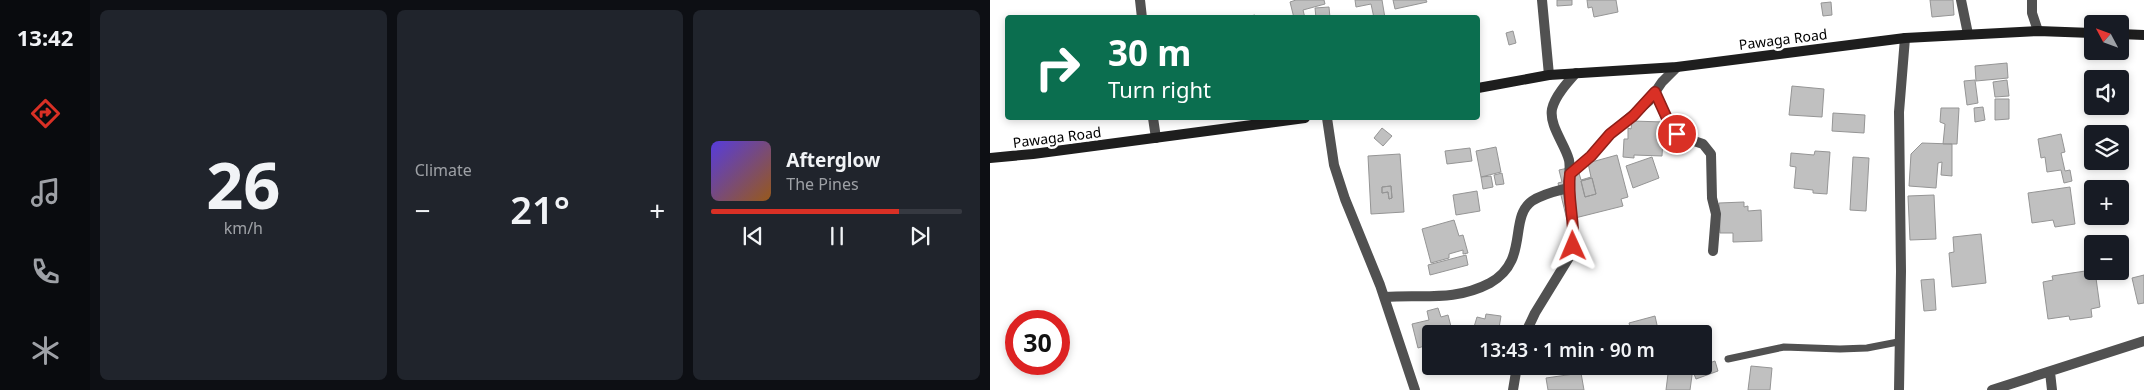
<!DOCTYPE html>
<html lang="en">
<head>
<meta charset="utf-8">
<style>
	:root { --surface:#171b24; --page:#20242c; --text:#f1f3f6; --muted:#9ea1a6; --line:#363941; --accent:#d93025 }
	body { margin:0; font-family:"Noto Sans",sans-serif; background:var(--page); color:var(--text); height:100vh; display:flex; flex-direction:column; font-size:19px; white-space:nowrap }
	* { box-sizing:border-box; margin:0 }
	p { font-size:16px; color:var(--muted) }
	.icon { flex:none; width:28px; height:28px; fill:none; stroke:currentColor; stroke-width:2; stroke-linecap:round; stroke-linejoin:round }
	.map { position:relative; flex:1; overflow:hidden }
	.drawer { display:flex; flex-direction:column; gap:10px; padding:10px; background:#0d0f14; width:900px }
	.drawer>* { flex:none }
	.hud { position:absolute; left:15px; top:15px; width:475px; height:105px; border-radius:5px; box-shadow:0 2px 8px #0003; background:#0b6e4f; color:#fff; overflow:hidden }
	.needle { width:32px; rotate:311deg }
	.controls { position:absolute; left:1094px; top:15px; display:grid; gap:10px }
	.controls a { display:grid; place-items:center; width:45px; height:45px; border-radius:5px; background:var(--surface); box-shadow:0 2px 8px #0003; font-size:25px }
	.speed { position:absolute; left:15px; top:310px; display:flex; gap:10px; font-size:25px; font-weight:700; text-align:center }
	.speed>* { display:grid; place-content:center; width:65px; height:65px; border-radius:50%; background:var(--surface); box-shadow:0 2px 8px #0003; line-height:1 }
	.speed .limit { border:8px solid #d22; background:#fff; color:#111 }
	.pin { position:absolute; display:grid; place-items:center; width:42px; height:42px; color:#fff; margin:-21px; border:2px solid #fff; border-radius:50%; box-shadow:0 1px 5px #0007 }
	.me { position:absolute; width:55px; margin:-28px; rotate:359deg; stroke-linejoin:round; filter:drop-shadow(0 0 4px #0008) }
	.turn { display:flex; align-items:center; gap:18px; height:105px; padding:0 20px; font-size:22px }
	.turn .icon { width:65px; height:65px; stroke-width:2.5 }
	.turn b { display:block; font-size:35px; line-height:42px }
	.big { font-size:38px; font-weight:600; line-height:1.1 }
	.drawer .tile { flex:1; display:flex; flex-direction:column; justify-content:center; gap:8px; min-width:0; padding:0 18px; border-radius:8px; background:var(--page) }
	.drawer .dial { align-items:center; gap:0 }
	.dial b { font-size:65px; line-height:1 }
	.song { display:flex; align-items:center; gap:15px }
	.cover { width:60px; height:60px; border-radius:8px; background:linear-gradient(135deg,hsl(250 70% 55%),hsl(30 70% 35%)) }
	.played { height:5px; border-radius:2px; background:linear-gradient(90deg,var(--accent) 75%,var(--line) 75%) }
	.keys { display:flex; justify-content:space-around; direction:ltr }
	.heat { display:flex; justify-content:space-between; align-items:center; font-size:28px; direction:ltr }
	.drawer .tiles { flex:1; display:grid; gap:10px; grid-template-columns:repeat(3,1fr) }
	.trip { position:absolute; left:432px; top:325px; width:290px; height:50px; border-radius:5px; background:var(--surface); box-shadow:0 2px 8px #0003; font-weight:600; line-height:50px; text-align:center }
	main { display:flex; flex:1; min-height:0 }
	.tab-bar { display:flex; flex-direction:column; width:90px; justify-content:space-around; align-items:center; background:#090b0e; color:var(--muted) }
	.tab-bar .icon { width:35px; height:35px }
	.tab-bar .selected { color:var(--accent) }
	.tab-bar b { font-size:22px; color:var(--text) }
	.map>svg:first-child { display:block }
</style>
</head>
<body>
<main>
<nav class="tab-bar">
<b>13:42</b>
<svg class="icon selected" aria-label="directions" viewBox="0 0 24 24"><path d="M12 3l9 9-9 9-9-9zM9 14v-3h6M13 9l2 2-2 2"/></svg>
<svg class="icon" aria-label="music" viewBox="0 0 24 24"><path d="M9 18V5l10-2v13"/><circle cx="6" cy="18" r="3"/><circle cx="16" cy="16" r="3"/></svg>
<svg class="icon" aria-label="phone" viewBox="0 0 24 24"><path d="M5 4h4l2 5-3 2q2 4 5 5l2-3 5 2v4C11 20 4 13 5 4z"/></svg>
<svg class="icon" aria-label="climate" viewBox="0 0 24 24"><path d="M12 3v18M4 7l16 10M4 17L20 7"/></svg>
</nav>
<section class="drawer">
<div class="tiles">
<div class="tile dial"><b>26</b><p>km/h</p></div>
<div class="tile"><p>Climate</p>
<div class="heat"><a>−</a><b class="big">21°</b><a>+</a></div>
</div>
<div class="tile">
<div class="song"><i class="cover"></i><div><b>Afterglow</b><p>The Pines</p></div></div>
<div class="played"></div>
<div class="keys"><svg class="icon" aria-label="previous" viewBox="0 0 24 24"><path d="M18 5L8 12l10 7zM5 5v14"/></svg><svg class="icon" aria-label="pause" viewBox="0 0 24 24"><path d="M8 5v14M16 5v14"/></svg><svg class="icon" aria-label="next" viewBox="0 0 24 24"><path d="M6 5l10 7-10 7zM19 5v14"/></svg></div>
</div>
</div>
</section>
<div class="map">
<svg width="1154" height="390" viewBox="0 0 1154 390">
	<rect width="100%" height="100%" fill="#fff"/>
	<path fill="#c0c0c0" stroke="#959595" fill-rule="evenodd" d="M306,0h28l1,4 -22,6 2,8h-11l-4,-16z
		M365,0h27l3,18h-11l-3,-14 -15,3z
		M403,0h33l1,2 -32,7z
		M567,0h15v5l-15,1z
		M597,0h29l2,12 -24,5 -2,-10 -4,1z
		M940,0h23l1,15 -22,2z
		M841,2l1,13 -9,1 -2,-13z
		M339,7l1,11h-14l-1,-10z
		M265,15l1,3h-17z
		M523,31l3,12 -7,2 -3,-12z
		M1017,63l1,15 -32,3 -1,-15z
		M985,80l3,23 -11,2 -3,-24z
		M1017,80l2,16 -14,1 -2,-15z
		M802,86l32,3 -2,28 -33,-2z
		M1005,99h14v20l-14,1z
		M993,107l2,13 -10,2 -1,-14z
		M951,108h18l-2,36h-14l2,-20 -5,-2z
		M843,113l32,2 -1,18 -32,-2z
		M642,121l32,1 -2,34 -28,-1v3l-11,-1 1,-18h4v-11l3,1z
		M392,128l10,8 -9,10 -9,-8z
		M1071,134l4,18 -4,1 4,18 5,-1 2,11 -8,2 -3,-13 -14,2 -2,-15 -4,1 -3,-19z
		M932,143l30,1v32l-11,-1 1,-13 -4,1 -2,25 -27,-2 2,-32z
		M506,147l5,25 -20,5 -5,-26z
		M480,148l2,13 -25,3 -2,-13z
		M825,151l15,1 -3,42 -14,-1v-3l-19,-2 2,-21 -6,-1 1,-13 23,2z
		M410,154l4,58 -33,2 -3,-58zM401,186l1,12 -3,1 -1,-7 -6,1v-6z
		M627,155l11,42 -7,2 2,7 -56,14 -9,-37 4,-1 -3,-12 18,-4 4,14 10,-3 -3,-14zM602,178l4,16 -11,3 -4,-16z
		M662,157l7,21 -26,10 -7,-22z
		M863,157l16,1 -3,53 -16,-1z
		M512,173l2,11 -8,1 -2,-10z
		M501,176l2,11 -10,2 -2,-12z
		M602,178l4,16 -11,3 -4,-16z
		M401,186l1,12 -3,1 -1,-7 -6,1v-6z
		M1080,187l5,37 -20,3 -2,-7 -21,3 -4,-30z
		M487,191l3,20 -24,4 -3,-20z
		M944,195l2,44 -26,1 -2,-44z
		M754,202v5l4,-1v5l13,-1 1,31 -29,1v-9h-13l-1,-30z
		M464,220l5,16 4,-1 5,18 -5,1v-4l-14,4v4l-18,5 -9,-34z
		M991,234l5,49 -34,4 -3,-34 5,-1 -1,-15z
		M476,255l2,10 -38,10 -2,-10z
		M1102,270l3,1 5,36 -9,2 1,8 -22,3 -1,-4 -21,3 -5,-37 10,-2 -1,-4z
		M1154,275v28l-6,1 -6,-26z
		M944,279l2,31 -12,1 -3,-31z
		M448,308l3,9 7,-2 5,19h-22v10l-13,4 -6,-24 17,-4 -2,-9z
		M496,314l15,2 -3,18h-29l1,-8 4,1 3,-10 8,2z
		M665,316l4,18h-27l-3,-11z
		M725,361l3,10 -22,8 -4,-10z
		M679,366l24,2 -3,22h-24z
		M761,366l21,2 -2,22h-22z
		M591,373l3,17h-36l-2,-12z"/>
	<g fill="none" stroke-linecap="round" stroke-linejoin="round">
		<path stroke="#515151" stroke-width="7" d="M738,359l56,-12 56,2 27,-1 31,-6"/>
		<path stroke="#515151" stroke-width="10" d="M150,0l2,18
			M552,0l7,75
			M971,0l7,34
			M1042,0v13l6,18
			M665,92l18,38 9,7 21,7 8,10 1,44 4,16 -3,37
			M163,118l3,20
			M337,118l7,47 11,34 35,86 35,105
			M580,174l21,-18 19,-22 39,-33 13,-19 15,-15
			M395,297c37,-3 69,5 105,-14 40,-22 18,-65 42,-82 10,-7 24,-10 36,-13
			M535,334l10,-21 35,-57c9,-26 -2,-44 -2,-69 0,-9 3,-18 1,-27 -4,-16 -20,-34 -17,-51 3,-13 15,-26 24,-36
			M1060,372l2,18
			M523,390l4,-24
			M909,390l2,-119 -2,-159 6,-74
			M1002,390l152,-49"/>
		<path stroke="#1e1e1e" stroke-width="10" d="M1130,34l24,1
			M488,88l71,-13 128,-8 228,-29 133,-7 54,2
			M0,158l43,-4 272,-36"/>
	</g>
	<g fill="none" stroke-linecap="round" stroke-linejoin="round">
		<defs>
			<path id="route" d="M583,246c2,-25 -6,-48 -3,-72l21,-18 19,-22 23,-18 22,-24 15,33 7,9"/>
		</defs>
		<use href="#route" stroke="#8d1f18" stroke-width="12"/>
		<use href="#route" stroke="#d93025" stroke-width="9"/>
	</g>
	<g text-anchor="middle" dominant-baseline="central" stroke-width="5" stroke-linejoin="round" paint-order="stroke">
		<g font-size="14" fill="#000" stroke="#fff">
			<text transform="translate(793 39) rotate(-7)">Pawaga Road</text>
			<text transform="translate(67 137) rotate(-7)">Pawaga Road</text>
		</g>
	</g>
</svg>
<div class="controls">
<a><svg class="needle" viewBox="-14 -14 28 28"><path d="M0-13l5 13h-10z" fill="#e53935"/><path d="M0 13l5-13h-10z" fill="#9ea1a6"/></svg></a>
<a><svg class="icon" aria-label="sound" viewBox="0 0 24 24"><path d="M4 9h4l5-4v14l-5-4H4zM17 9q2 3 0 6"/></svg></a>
<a><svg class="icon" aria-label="layers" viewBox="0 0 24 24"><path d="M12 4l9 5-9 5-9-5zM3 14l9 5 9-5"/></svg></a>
<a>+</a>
<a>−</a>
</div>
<div class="speed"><div class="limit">30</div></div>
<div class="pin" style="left:687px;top:134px;background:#d93025"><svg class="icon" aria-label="arrive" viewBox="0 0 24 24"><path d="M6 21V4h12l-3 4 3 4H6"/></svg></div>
<svg class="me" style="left:583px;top:246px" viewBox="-20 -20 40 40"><path d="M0-17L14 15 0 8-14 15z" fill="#d93025" stroke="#fff" stroke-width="4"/></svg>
<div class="trip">13:43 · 1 min · 90 m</div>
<div class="hud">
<div class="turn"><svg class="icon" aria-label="right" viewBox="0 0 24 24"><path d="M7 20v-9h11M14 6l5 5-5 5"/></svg><div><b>30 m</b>Turn right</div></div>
</div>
</div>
</main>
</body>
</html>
